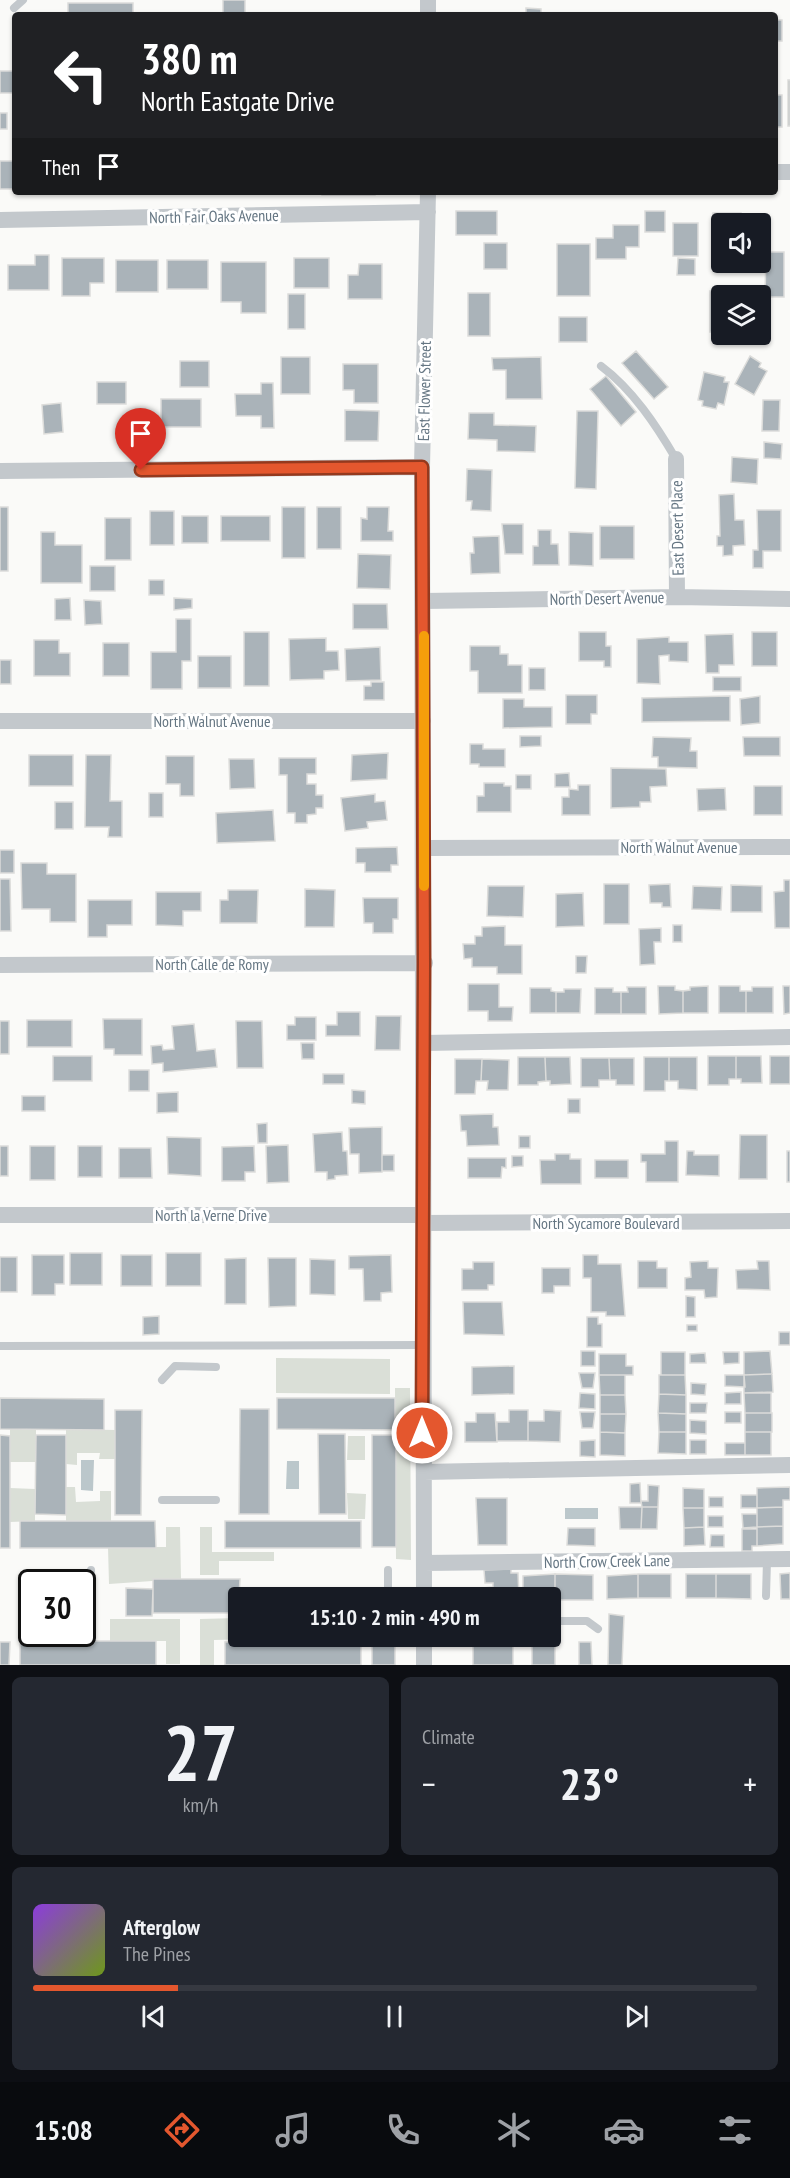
<!DOCTYPE html>
<html lang="en">
<head>
<meta charset="utf-8">
<style>
	:root { --surface:#171b24; --page:#242831; --text:#f1f3f6; --muted:#9ea1a6; --line:#363941; --accent:#e4572e }
	body { margin:0; font-family:"PT Sans Narrow",sans-serif; background:var(--page); color:var(--text); height:100vh; display:flex; flex-direction:column; font-size:22px; white-space:nowrap }
	* { box-sizing:border-box; margin:0 }
	p { font-size:20px; color:var(--muted) }
	.icon { flex:none; width:33px; height:33px; fill:none; stroke:currentColor; stroke-width:2; stroke-linecap:round; stroke-linejoin:round }
	.map { position:relative; height:1665px; overflow:hidden }
	.details { display:flex; flex-direction:column; gap:12px; padding:12px; background:#0d0f14; flex:1 }
	.details>* { flex:none }
	.guide { position:absolute; left:12px; top:12px; width:766px; height:183px; border-radius:6px; box-shadow:0 2px 4px #0004; background:#202124; color:#fff; overflow:hidden }
	.buttons { position:absolute; left:711px; top:213px; display:grid; gap:12px }
	.buttons a { display:grid; place-items:center; width:60px; height:60px; border-radius:6px; background:var(--surface); box-shadow:0 2px 4px #0004; font-size:30px }
	.speed { position:absolute; left:18px; top:1569px; display:flex; gap:12px; font-size:30px; font-weight:700; text-align:center }
	.speed>* { display:grid; place-content:center; width:78px; height:78px; border-radius:50%; background:var(--surface); box-shadow:0 2px 4px #0004; line-height:1 }
	.speed .limit { border:3px solid #111; border-radius:9px; background:#fff; color:#111 }
	.pin { position:absolute; display:grid; place-items:center; width:51px; height:51px; color:#fff; margin:-62px -26px; border-radius:50% 50% 50% 0; rotate:-45deg; box-shadow:0 0 6px #0007 }
	.pin .icon { rotate:45deg }
	.me { position:absolute; width:66px; margin:-33px; rotate:0deg; stroke-linejoin:round; filter:drop-shadow(0 0 4px #0008) }
	.turn { display:flex; align-items:center; gap:21px; height:126px; padding:0 30px; font-size:27px }
	.turn .icon { width:78px; height:78px; stroke-width:2.5 }
	.turn b { display:block; font-size:42px; line-height:51px }
	.then { display:flex; align-items:center; height:57px; padding:0 30px; background:#0003; gap:12px; font-size:22px }
	.big { font-size:45px; font-weight:800; line-height:1.1 }
	.details .card { flex:1; display:flex; flex-direction:column; justify-content:center; gap:9px; min-width:0; padding:0 21px; border-radius:9px; background:var(--page) }
	.details .dial { align-items:center; gap:0 }
	.dial b { font-size:78px; line-height:1 }
	.song { display:flex; align-items:center; gap:18px }
	.cover { width:72px; height:72px; border-radius:9px; background:linear-gradient(135deg,hsl(270 70% 55%),hsl(80 70% 35%)) }
	.played { height:6px; border-radius:3px; background:linear-gradient(90deg,var(--accent) 20%,var(--line) 20%) }
	.keys { display:flex; justify-content:space-around; direction:ltr }
	.heat { display:flex; justify-content:space-between; align-items:center; font-size:33px; direction:ltr }
	.details .tiles { flex:1; display:grid; gap:12px; grid-template-columns:1fr 1fr }
	.card:last-child { grid-column:span 2 }
	.trip { position:absolute; left:228px; top:1587px; width:333px; height:60px; border-radius:6px; background:var(--surface); box-shadow:0 2px 4px #0004; font-weight:800; line-height:60px; text-align:center }
	.tab-bar { display:flex; height:96px; justify-content:space-around; align-items:center; background:#090b0e; color:var(--muted) }
	.tab-bar .icon { width:42px; height:42px }
	.tab-bar .selected { color:var(--accent) }
	.tab-bar b { font-size:27px; color:var(--text) }
	.map>svg:first-child { display:block }
</style>
</head>
<body>
<div class="map">
<svg width="790" height="1665" viewBox="0 0 790 1665">
	<rect width="100%" height="100%" fill="#fafaf8"/>
	<path fill="#dadfd7" d="M276,1358l114,1v35l-114,-1z
		M395,1388h15l1,172 -15,-1z
		M10,1429h26v33h-26z
		M66,1429l49,1v29h-16l1,-6h-23v12l-11,-1z
		M348,1436h17v24h-18z
		M66,1487h9l1,15 24,-1v-10h11v30l-45,1z
		M10,1488l25,1v32l-25,1z
		M347,1493l19,1 -1,25h-17z
		M166,1527h14l1,52 -72,5 -1,-37h58z
		M200,1527h12v25h62v9h-55v14h-19z
		M238,1618v18l18,1v2l-42,1v25h-14v-46z
		M110,1619h70v45h-14v-23h-56z"/>
	<path fill="#bbc7cb" d="M81,1460h13l-1,31 -12,-1z
		M287,1461h12v28h-13z
		M565,1508h33v11h-33z"/>
	<path fill="#aab3b9" stroke="#dcdcda" stroke-width="1.5" d="M223,0h22v15h-22z
		M68,3h65v12h-65z
		M526,8l15,1v6h-15z
		M776,20h6v21h-6z
		M0,71h15v22h-15z
		M788,80h2v46h-2z
		M776,95h6v32h-6z
		M0,113h7v16h-7z
		M0,161h15v28h-15z
		M322,192h53v3h-53z
		M456,211h41v24h-41z
		M645,211h20v21h-20z
		M713,213h28v11h-19v15h-9z
		M673,223h25v33h-25z
		M613,225h26v22h-13v12h-30v-21h17z
		M484,243h23v26h-23z
		M557,244h33v52h-33z
		M766,252h18v45h-19z
		M35,255h14v35h-41v-25h27z
		M62,258h42v25h-14v13h-28z
		M294,258h35v30h-35z
		M678,258l17,1v16h-18z
		M116,260h42v32h-42z
		M167,260h41v29h-41z
		M221,262h45v51h-25v-11h-20z
		M359,264h23v35h-34v-24h10z
		M710,291h29v5h-17v36h-12z
		M468,293h22v43h-22z
		M288,294h17v35h-17z
		M559,317h28v25h-28z
		M636,351l32,36 -14,12 -32,-36z
		M750,356l11,7 -2,4 8,4 -13,24 -19,-11z
		M281,357h29v37h-29z
		M541,357l1,42h-36v-29h-13l-1,-12z
		M180,361h29v26h-29z
		M343,364h35v39h-24v-13h-11z
		M704,372l21,5 -1,5h5l-5,23 -6,-2 -2,6 -14,-3 1,-5 -5,-1z
		M606,376l30,36 -15,14 -31,-37z
		M97,382h29v22h-29z
		M261,383h12l1,45h-13v-12h-25l-1,-22h26z
		M161,399h40v28h-40z
		M763,400h17l-1,31h-17z
		M61,403l2,29 -19,2 -2,-29z
		M345,410l34,1 -1,30h-33z
		M577,411h21l-2,78 -21,-1z
		M469,413h25v12l42,1 -1,26 -38,-1v-11l-29,-1z
		M764,442l18,2 -1,15 -17,-1z
		M732,457l26,2 -1,25 -26,-2z
		M467,469l25,1 -1,41 -20,-1 1,-9h-6z
		M734,494l1,26h9l1,25 -12,1v9l-10,1v-10h-6v-10h3l-1,-41z
		M0,507h8v64h-8z
		M282,507h23v51h-23z
		M317,507h24v42h-24z
		M367,507h22l-1,24h5v10h-32v-23l6,1z
		M757,510h24v41h-18v17h-10v-18h5z
		M150,511h24v34h-24z
		M182,516h26v27h-26z
		M221,516h49v25h-49z
		M105,518h26v42h-26z
		M502,524h21v30h-18z
		M600,526h34v33h-34z
		M538,530h13v14h7l1,21h-26v-19h5z
		M41,532h14v13h27v38h-41z
		M569,532l24,1v33l-24,-1z
		M499,536l1,37 -29,1 -1,-21h4l-1,-16z
		M358,554l33,1 -1,34 -33,-1z
		M90,566h25v25h-25z
		M149,580h15v15h-15z
		M70,598l1,22h-16v-21z
		M174,598l18,1v9l-18,2z
		M84,600l17,1 1,23 -17,1z
		M353,604h34l1,25h-35z
		M176,619h15v42h-9v28h-31v-37h25z
		M244,632h25v54h-25z
		M579,632h27v14h5v21h-7v-6h-25z
		M752,632h25v34h-25z
		M733,634l1,31h-15v8h-13l-1,-38z
		M669,637v5h19v20l-19,-1v-6l-10,1 1,28 -23,-1v-44z
		M326,638v13h12l1,19 -15,1v8l-34,1 -1,-41z
		M34,640h25v13h11v23h-36z
		M103,643h26v33h-26z
		M470,646h30v8h8v11h14v28h-44v-22h-8z
		M380,647l1,33 -35,1 -1,-32z
		M198,656h33v32h-33z
		M0,660h11v24h-11z
		M529,668h16v22h-16z
		M713,677h28v14h-28z
		M371,682h13v18h-20v-14h7z
		M566,695h31v19h-6v10h-25z
		M730,696v25l-88,1v-24z
		M760,696v27l-19,2 -1,-26z
		M503,699h21v8h28v20l-49,1z
		M520,736h21v10l-21,1z
		M653,737l38,1 -1,13h7v17l-39,-1v-10h-6z
		M743,737h37v19h-36z
		M470,744h13v5h22v18h-26v-3h-9z
		M388,753l-1,26 -36,2 1,-26z
		M29,755h44v31h-44z
		M86,755h25l-1,46h12v36h-14l1,-10h-24z
		M166,756h28v40h-14v-12h-14z
		M279,758h37v16h-9v10h9v11h7v13h-7v6l-9,1v8h-12v-10h-8v-38h-8z
		M229,759h25l1,29 -25,1z
		M611,768l55,1 1,17 -17,1 1,15h-11v5l-29,1z
		M569,773l1,14h-15v-13z
		M516,775h15v14h-15z
		M484,783h20v3h7v26h-34v-16h7z
		M578,785h12v30h-28v-18h7v-8l9,1z
		M754,786h28v29h-28z
		M725,788l1,22 -28,1 -1,-22z
		M149,793h14v24h-14z
		M375,794v8l10,-1 2,19 -20,2 1,6 -23,3 -4,-33z
		M55,802h18v27h-18z
		M273,810l2,31 -58,2 -1,-30z
		M397,847l1,18h-7v7h-26v-9h-9v-15z
		M0,850h14v23h-14z
		M21,863h26v11h29v48h-26v-13h-28z
		M0,879h10l1,52h-11z
		M784,880h6v48h-15l-1,-36 10,-1z
		M604,884h25v40h-25z
		M670,884l1,23h-9v-4h-12l-1,-18z
		M731,885l31,1v26h-31z
		M488,886h36l-1,31 -36,-1z
		M693,886l29,1 -1,23 -29,-1z
		M305,889l30,1 -1,37h-29z
		M228,890h30l-1,33h-37v-23h8z
		M156,892h45v19h-18v15l-27,-1z
		M583,893l1,33 -28,1v-33z
		M363,898h35v21h-5v14h-20v-10h-9z
		M88,900h44v25h-25v12h-19z
		M673,925h9v17h-9z
		M505,926v19h17v29h-25v-7h-25v-9l-8,1 -1,-15h12v-8h7v-9z
		M661,928v14h-7l1,22 -15,1 -1,-36z
		M576,956h11l-1,17h-10z
		M468,984h31v23h14l-1,14h-24v-10h-20z
		M658,986h17v4l8,1v22l-24,1z
		M708,986v27h-25v-22l7,-1v-3z
		M719,986h21v5h6v22h-27z
		M783,986h7v27l-6,1z
		M627,987h19v27h-25v-22h7z
		M752,987h21v26h-27v-22h6z
		M530,988h21v3l5,1v21h-26z
		M595,988h18v4h8v22h-26z
		M564,989h17l-1,24h-24v-21h8z
		M337,1012h23v24h-34v-11h11z
		M376,1016h25l-1,34h-25z
		M295,1017h21v23h-29v-15h8z
		M103,1019h39v36h-28v-6h-10z
		M27,1020h45v27h-45z
		M0,1021h9v33h-9z
		M236,1021h26l1,47h-26z
		M194,1024l3,27 18,-2 2,18 -54,5v-9l-11,1 -1,-18 11,-1 1,5 11,-1 -2,-23z
		M301,1043h13v16h-12z
		M53,1056h39v25h-39z
		M708,1056h28v23h-7v6h-21z
		M736,1056h25l1,27h-21v-4h-5z
		M770,1056h20v28h-20z
		M518,1057h27l1,24 -8,1v3h-20z
		M545,1057h25l1,27 -21,1v-4h-4z
		M644,1057h25v24h-4v10h-21z
		M669,1057h28v33l-19,-1v-8h-9z
		M581,1058h28l1,22h-11v7h-18z
		M609,1058h25v27h-18v-5h-6z
		M455,1059h27l-1,22h-5l-1,13h-20z
		M482,1059l27,1 -1,30h-21l1,-9h-7z
		M129,1070h20v21h-20z
		M323,1074h21v10h-21z
		M352,1090l13,1v13l-13,-1z
		M178,1092v20l-21,1v-20z
		M22,1096h23v15h-23z
		M568,1099h12v14h-12z
		M493,1114v13h5l1,18 -32,1 -1,-15h-5l-1,-16z
		M267,1123v20h-9l-1,-19z
		M382,1127v45l-23,1v-19h-9l-1,-26z
		M342,1132l1,19h4l1,24 -13,1v3l-8,1v-8h-12l-2,-38z
		M740,1135h27v44h-28z
		M519,1136h11v12h-11z
		M167,1137l34,1v38l-33,-2z
		M665,1141h13v41h-32v-20h-5v-8h24z
		M288,1145l1,37 -22,1 -1,-37z
		M0,1146h8v30h-8z
		M30,1146h25v34h-25z
		M78,1146h24v31h-24z
		M254,1146l1,26h-10v9h-23v-34z
		M119,1148h32l1,30h-33z
		M687,1151h7v4h25v21l-33,-1z
		M787,1151h3v31h-3z
		M555,1154h15v5h11v25h-40l-1,-24h15z
		M382,1155h12v16h-12z
		M512,1156h11v10l-11,1z
		M468,1158h38v10l-4,-1 -1,11h-33z
		M595,1160h33v18h-33z
		M70,1253h32v32h-32z
		M166,1253h35v33h-35z
		M32,1255h32v29h-9v11h-23z
		M121,1255h31v31h-31z
		M391,1255l1,37 -11,1v8h-17l-1,-32h-14v-13z
		M583,1255h15v9h23l4,52h-19v-4h-15v-34h-8z
		M0,1257h17v35h-17z
		M246,1258v46h-21v-45z
		M268,1258h28v48l-27,1z
		M310,1259l25,1v35l-25,-1z
		M638,1261h19v7h10v20h-29z
		M708,1261v7h10l-1,29 -12,1 -1,-8h-19v-12l6,-1 -1,-15z
		M757,1261h12l1,29 -33,-1 -1,-19 22,-1z
		M473,1262h21v23h-6v5h-26v-21h11z
		M542,1268h28v18h-16v7h-12z
		M686,1296l9,1v20h-9z
		M463,1302h39l2,33 -40,-1z
		M159,1316v18l-16,1v-18z
		M587,1317h11v7h4v23h-15z
		M687,1325h10v6h-10z
		M779,1332h11v13h-11z
		M581,1351h14v15h-14z
		M770,1351l2,23 -28,1v-23z
		M661,1352h24v23h-24z
		M723,1352h16v11l-15,1z
		M705,1353l1,10h-16v-9z
		M599,1354h27v12h7v9h-34z
		M514,1366v28l-42,1v-28z
		M579,1373h16l-2,15h-11z
		M772,1374l1,18 -29,1v-18z
		M599,1375h26v20h-25z
		M659,1375h26l1,20 -27,-1z
		M725,1375h19l1,12 -20,-1z
		M691,1383l15,1 -1,11 -14,-1z
		M741,1392v12h-16v-11z
		M580,1393l15,1v15l-16,-1z
		M744,1393h27v20h-26z
		M659,1394l27,1v19l-28,-1z
		M600,1395h25l1,19h-26z
		M0,1398l104,1v31l-104,-1z
		M277,1398h118v32l-118,-1z
		M690,1403h17l-1,10h-16z
		M240,1409h29v105h-30z
		M115,1410h27l-1,105h-26z
		M509,1410h19v31h-31v-19h12z
		M544,1410l17,1 -1,31 -32,-1v-20h16z
		M580,1412h15l-2,16h-11z
		M725,1412h16v11h-16z
		M476,1413h19l2,29h-32v-20h11z
		M658,1413l28,1v18h-27z
		M745,1413h27v19h-27z
		M600,1414h26l-1,19 -25,-1z
		M690,1420l16,1v13l-16,-1z
		M600,1432l25,1v23l-25,-1z
		M659,1432h27v22l-28,-1z
		M745,1432h26v23h-26z
		M318,1434h27l1,80h-27z
		M0,1435l10,1v112h-10z
		M36,1435h30v80l-31,-1z
		M372,1435h24v112h-24z
		M595,1440v17l-15,-1v-15z
		M690,1440h16v14h-16z
		M725,1443h20v12h-20z
		M640,1483l1,20h-11v-19z
		M648,1485l11,1 -1,21h-16l-1,-6h7z
		M790,1487v13h-7v7l-26,1v-20z
		M683,1488l21,1v19h-21z
		M741,1495h16v13h-16z
		M709,1497h14v10h-14z
		M476,1498h31v47h-29z
		M619,1507h23l-1,22h-21z
		M642,1507h16l-1,22h-16z
		M783,1507v19l-26,1v-19z
		M683,1508h21v19l-20,1z
		M742,1514h15v13l-14,1z
		M708,1516h15v11h-15z
		M20,1521h135l1,27h-136z
		M225,1521h136v27h-136z
		M783,1526v18l-26,2v-19z
		M704,1527l1,18 -21,1v-18z
		M568,1528h27v18l-28,-1z
		M742,1529h15v17h-5v5h-10z
		M711,1535h13v12h-14z
		M511,1569v4h7l1,25h-36v-10l10,-1v-4h-8l-1,-13z
		M790,1573v26h-9l-1,-25z
		M555,1574l38,1v25h-38z
		M555,1574v26h-5v-2h-27v-22z
		M638,1574h33v24h-33z
		M638,1574v24l-31,1v-23z
		M686,1574h30v24h-30z
		M716,1574h35v25l-35,-1z
		M153,1579h87l-2,34h-85z
		M126,1588l27,1 -1,27h-26z
		M240,1588l31,1v9h-31z
		M609,1614l15,2 -2,49h-14z
		M482,1640h31v25h-40v-19h10z
		M20,1641h136v24h-136z
		M361,1641v24h-136v-23z
		M0,1642h10l-1,23h-9z
		M372,1642h23v23h-23z
		M555,1642v23h-23v-22z
		M579,1642h12l1,23h-13z"/>
	<g fill="none" stroke-linecap="round" stroke-linejoin="round">
		<path stroke="#c3c8cc" stroke-width="8" d="M14,8l9,-8
			M601,366c32,24 55,59 75,93
			M0,1346l422,-1
			M162,1380l13,-14 41,1
			M162,1500h54
			M91,1570v49
			M388,1570v28
			M766,1596l1,-36
			M550,1621h37l11,8"/>
		<path stroke="#c3c8cc" stroke-width="16" d="M428,15v-15
			M776,172h14
			M0,220l428,-8
			M676,459l1,138
			M0,471l422,-4
			M424,601l253,-4 113,2
			M0,721h423
			M424,848l366,-1
			M0,965l425,-2
			M424,1043l366,-6
			M0,1215h422
			M423,1223l367,-2
			M424,1472l366,-7
			M424,1563l366,-4
			M424,1598l-2,-1131 6,-275
			M424,1636v29"/>
	</g>
	<g fill="none" stroke-linecap="round" stroke-linejoin="round">
		<defs>
			<path id="route" d="M141,470l281,-3 2,496 -2,470"/>
		</defs>
		<use href="#route" stroke="#94391e" stroke-width="15"/>
		<use href="#route" stroke="#e4572e" stroke-width="10"/>
		<path stroke="#f59e0b" stroke-width="10" d="M424,636v250"/>
	</g>
	<g text-anchor="middle" dominant-baseline="central" stroke-width="6" stroke-linejoin="round" paint-order="stroke">
		<g font-size="16" fill="#657683" stroke="#fff">
			<text transform="translate(214 216) rotate(-1)">North Fair Oaks Avenue</text>
			<text transform="translate(424 391) rotate(-89)">East Flower Street</text>
			<text transform="translate(677 528) rotate(-91)">East Desert Place</text>
			<text transform="translate(607 598) rotate(-1)">North Desert Avenue</text>
			<text x="212" y="721">North Walnut Avenue</text>
			<text x="679" y="847">North Walnut Avenue</text>
			<text x="212" y="964">North Calle de Romy</text>
			<text x="211" y="1215">North la Verne Drive</text>
			<text x="606" y="1223">North Sycamore Boulevard</text>
			<text transform="translate(607 1561) rotate(-1)">North Crow Creek Lane</text>
		</g>
	</g>
</svg>
<div class="buttons">
<a><svg class="icon" aria-label="sound" viewBox="0 0 24 24"><path d="M4 9h4l5-4v14l-5-4H4zM17 9q2 3 0 6"/></svg></a>
<a><svg class="icon" aria-label="layers" viewBox="0 0 24 24"><path d="M12 4l9 5-9 5-9-5zM3 14l9 5 9-5"/></svg></a>
</div>
<div class="speed"><div class="limit">30</div></div>
<div class="pin" style="left:141px;top:470px;background:#d93025"><svg class="icon" aria-label="arrive" viewBox="0 0 24 24"><path d="M6 21V4h12l-3 4 3 4H6"/></svg></div>
<svg class="me" style="left:422px;top:1433px" viewBox="-20 -20 40 40"><circle r="17" fill="#e4572e" stroke="#fff" stroke-width="3"/><path d="M0-11L8 9 0 5-8 9z" fill="#fff"/></svg>
<div class="trip">15:10 · 2 min · 490 m</div>
<div class="guide">
<div class="turn"><svg class="icon" aria-label="left" viewBox="0 0 24 24"><path d="M17 20v-9H6M10 6l-5 5 5 5"/></svg><div><b>380 m</b>North Eastgate Drive</div></div>
<div class="then">Then<svg class="icon" aria-label="arrive" viewBox="0 0 24 24"><path d="M6 21V4h12l-3 4 3 4H6"/></svg></div>
</div>
</div>
<section class="details">
<div class="tiles">
<div class="card dial"><b>27</b><p>km/h</p></div>
<div class="card"><p>Climate</p>
<div class="heat"><a>−</a><b class="big">23°</b><a>+</a></div>
</div>
<div class="card">
<div class="song"><i class="cover"></i><div><b>Afterglow</b><p>The Pines</p></div></div>
<div class="played"></div>
<div class="keys"><svg class="icon" aria-label="previous" viewBox="0 0 24 24"><path d="M18 5L8 12l10 7zM5 5v14"/></svg><svg class="icon" aria-label="pause" viewBox="0 0 24 24"><path d="M8 5v14M16 5v14"/></svg><svg class="icon" aria-label="next" viewBox="0 0 24 24"><path d="M6 5l10 7-10 7zM19 5v14"/></svg></div>
</div>
</div>
</section>
<nav class="tab-bar">
<b>15:08</b>
<svg class="icon selected" aria-label="directions" viewBox="0 0 24 24"><path d="M12 3l9 9-9 9-9-9zM9 14v-3h6M13 9l2 2-2 2"/></svg>
<svg class="icon" aria-label="music" viewBox="0 0 24 24"><path d="M9 18V5l10-2v13"/><circle cx="6" cy="18" r="3"/><circle cx="16" cy="16" r="3"/></svg>
<svg class="icon" aria-label="phone" viewBox="0 0 24 24"><path d="M5 4h4l2 5-3 2q2 4 5 5l2-3 5 2v4C11 20 4 13 5 4z"/></svg>
<svg class="icon" aria-label="climate" viewBox="0 0 24 24"><path d="M12 3v18M4 7l16 10M4 17L20 7"/></svg>
<svg class="icon" aria-label="car" viewBox="0 0 24 24"><path d="M5 17H2v-5l4-1 3-4h7l3 4 3 1v5h-3M9 17h6M6 11h13"/><circle cx="7" cy="17" r="2"/><circle cx="17" cy="17" r="2"/></svg>
<svg class="icon" aria-label="filters" viewBox="0 0 24 24"><path d="M4 7h16M4 17h16"/><circle cx="9" cy="7" r="2"/><circle cx="15" cy="17" r="2"/></svg>
</nav>
</body>
</html>
